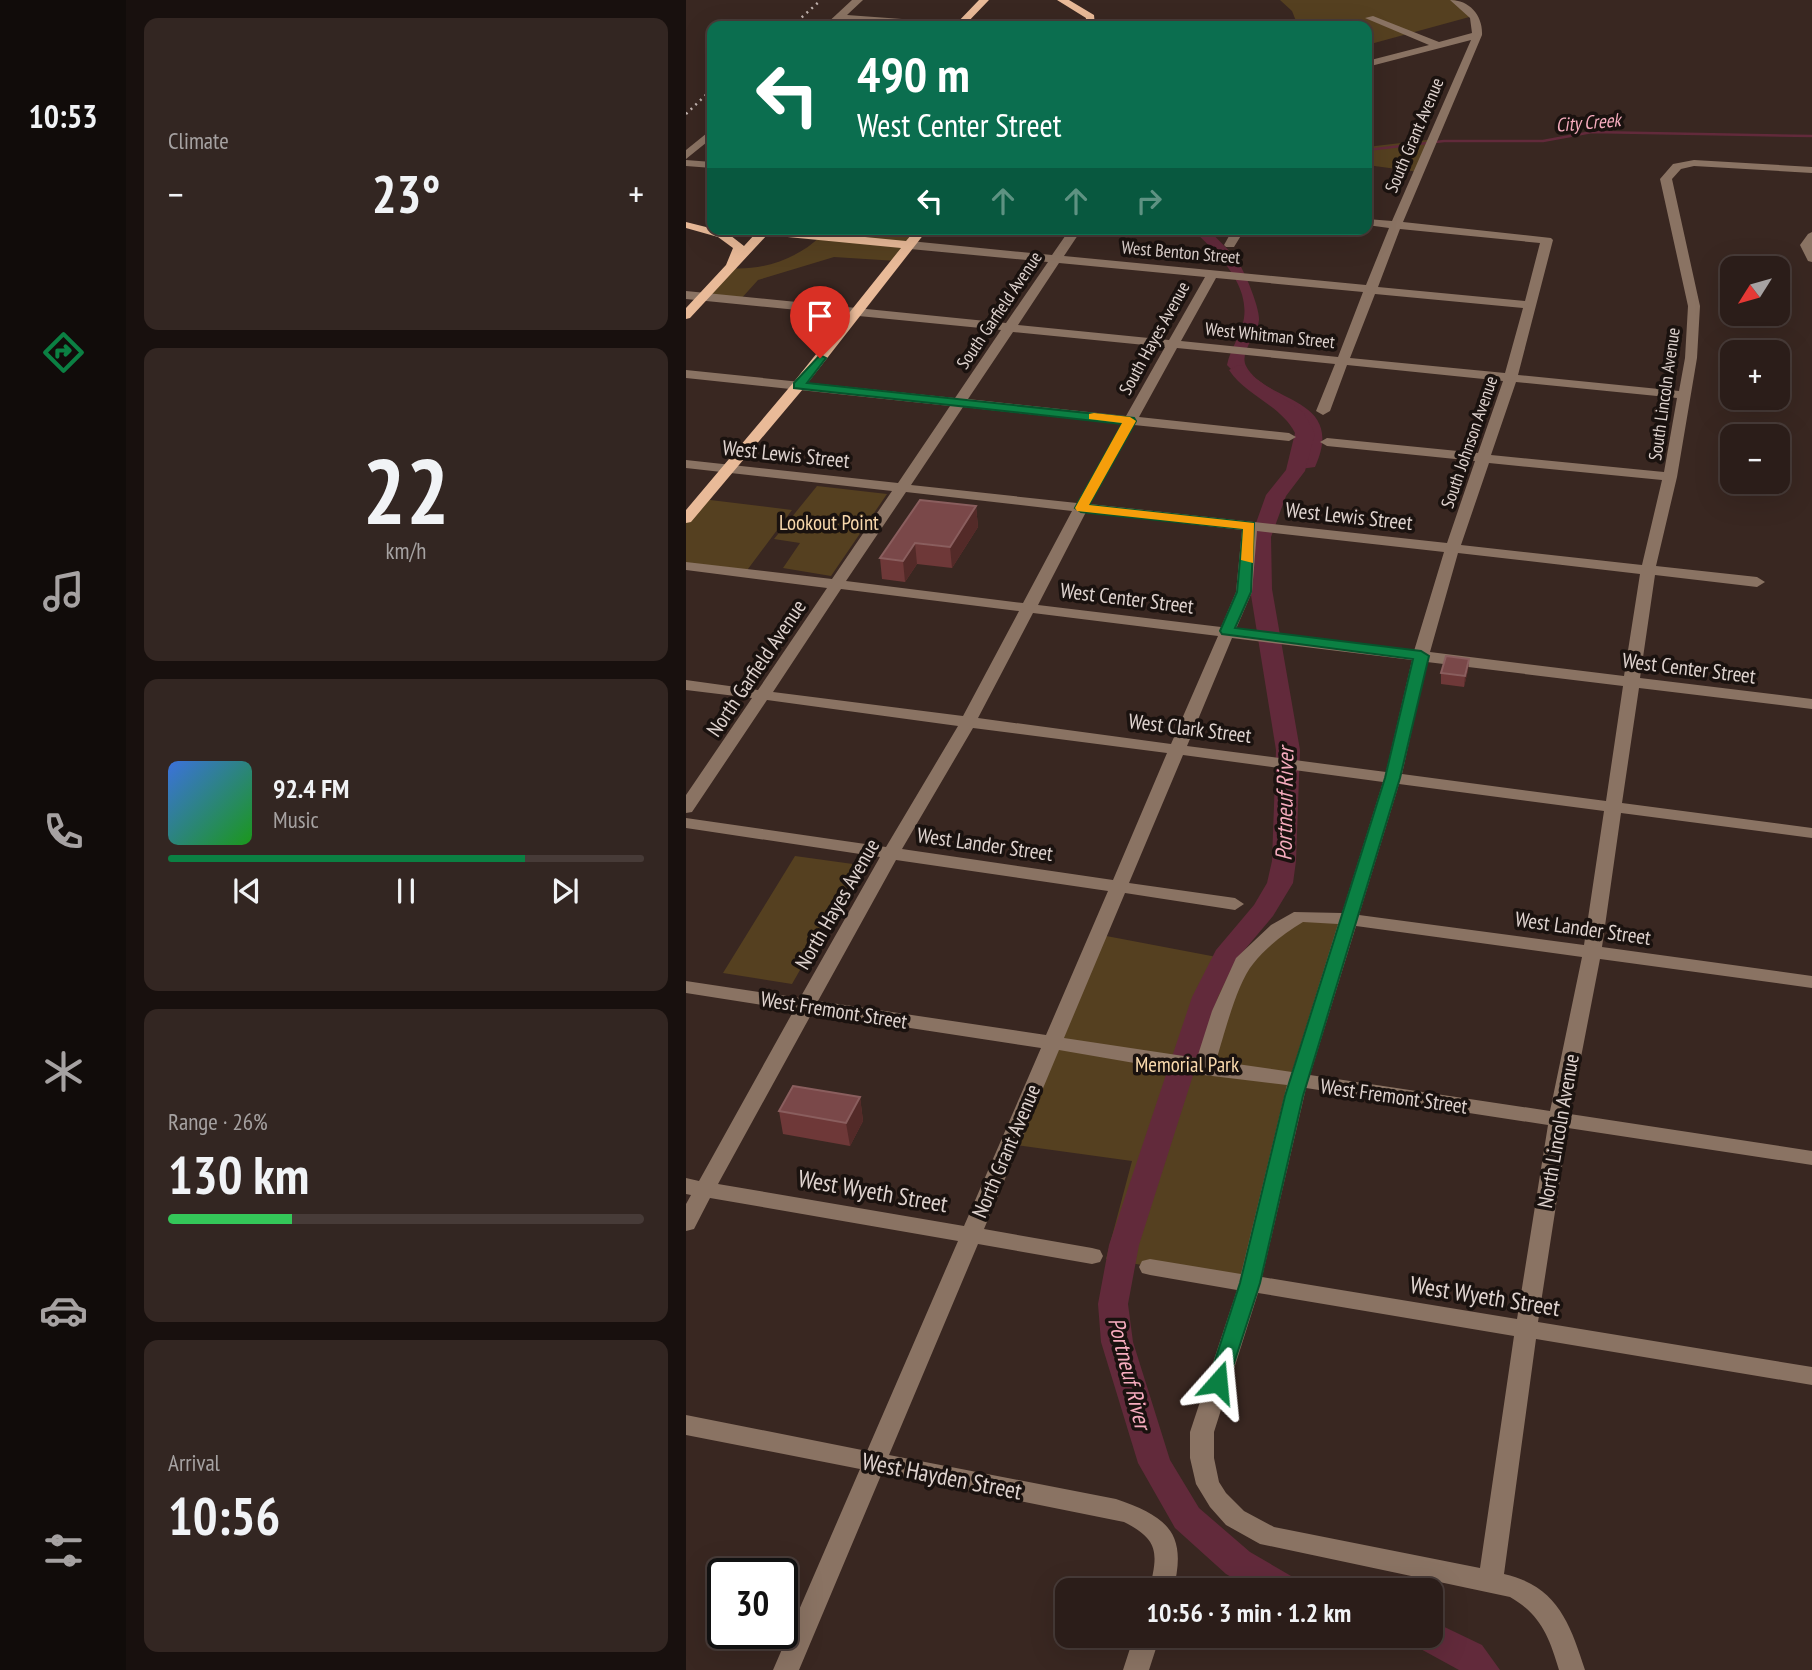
<!DOCTYPE html>
<html lang="en">
<head>
<meta charset="utf-8">
<style>
	:root { --surface:#2b1d19; --page:#332622; --text:#f1f3f6; --muted:#a6a2a2; --line:#473b38; --accent:#0b8043 }
	body { margin:0; font-family:"PT Sans Narrow",sans-serif; background:var(--page); color:var(--text); height:100vh; display:flex; flex-direction:column; font-size:26px; white-space:nowrap }
	* { box-sizing:border-box; margin:0 }
	p { font-size:23px; color:var(--muted) }
	.icon { flex:none; width:38px; height:38px; fill:none; stroke:currentColor; stroke-width:2; stroke-linecap:round; stroke-linejoin:round }
	.map { position:relative; flex:1; overflow:hidden }
	.drawer { display:flex; flex-direction:column; gap:18px; padding:18px; background:#18100e; width:560px }
	.drawer>* { flex:none }
	.top-card { position:absolute; left:21px; top:21px; width:665px; height:214px; border-radius:14px; box-shadow:0 7px 28px #0002,0 0 0 2px var(--line); background:#0b6e4f; color:#fff; overflow:hidden }
	.needle { width:46px; rotate:233deg }
	.controls { position:absolute; left:1034px; top:256px; display:grid; gap:14px }
	.controls a { display:grid; place-items:center; width:70px; height:70px; border-radius:14px; background:var(--surface); box-shadow:0 7px 28px #0002,0 0 0 2px var(--line); font-size:35px }
	.speed { position:absolute; left:21px; top:1558px; display:flex; gap:14px; font-size:35px; font-weight:700; text-align:center }
	.speed>* { display:grid; place-content:center; width:91px; height:91px; border-radius:50%; background:var(--surface); box-shadow:0 7px 28px #0002,0 0 0 2px var(--line); line-height:1 }
	.speed .limit { border:4px solid #111; border-radius:10px; background:#fff; color:#111 }
	.pin { position:absolute; display:grid; place-items:center; width:60px; height:60px; color:#fff; margin:-72px -30px; border-radius:50% 50% 50% 0; rotate:-45deg; box-shadow:0 0 7px #0007 }
	.pin .icon { rotate:45deg }
	.me { position:absolute; width:77px; margin:-38px; rotate:18deg; stroke-linejoin:round; filter:drop-shadow(0 0 5px #0008) }
	.turn { display:flex; align-items:center; gap:24px; height:147px; padding:0 35px; font-size:32px }
	.turn .icon { width:91px; height:91px; stroke-width:2.5 }
	.turn b { display:block; font-size:49px; line-height:60px }
	.lanes { display:flex; align-items:center; height:66px; padding:0 35px; background:#0003; justify-content:center; gap:35px; direction:ltr }
	.lanes .off { opacity:.35 }
	.big { font-size:52px; font-weight:700; line-height:1.1 }
	.drawer .widget { flex:1; display:flex; flex-direction:column; justify-content:center; gap:10px; min-width:0; padding:0 24px; border-radius:14px; background:var(--page) }
	.drawer .dial { align-items:center; gap:0 }
	.dial b { font-size:91px; line-height:1 }
	.song { display:flex; align-items:center; gap:21px }
	.cover { width:84px; height:84px; border-radius:10px; background:linear-gradient(135deg,hsl(220 70% 55%),hsl(120 70% 35%)) }
	.played { height:7px; border-radius:4px; background:linear-gradient(90deg,var(--accent) 75%,var(--line) 75%) }
	.keys { display:flex; justify-content:space-around; direction:ltr }
	.heat { display:flex; justify-content:space-between; align-items:center; font-size:38px; direction:ltr }
	.charge { height:10px; border-radius:5px; background:linear-gradient(90deg,#34c759 26%,var(--line) 0) }
	.trip { position:absolute; left:369px; top:1578px; width:388px; height:70px; border-radius:14px; background:var(--surface); box-shadow:0 7px 28px #0002,0 0 0 2px var(--line); font-weight:700; line-height:70px; text-align:center }
	main { display:flex; flex:1; min-height:0 }
	.menu { display:flex; flex-direction:column; width:126px; justify-content:space-around; align-items:center; background:#110c0a; color:var(--muted) }
	.menu .icon { width:49px; height:49px }
	.menu .current { color:var(--accent) }
	.menu b { font-size:32px; color:var(--text) }
	.map>svg:first-child { display:block }
</style>
</head>
<body>
<main>
<nav class="menu">
<b>10:53</b>
<svg class="icon current" aria-label="directions" viewBox="0 0 24 24"><path d="M12 3l9 9-9 9-9-9zM9 14v-3h6M13 9l2 2-2 2"/></svg>
<svg class="icon" aria-label="music" viewBox="0 0 24 24"><path d="M9 18V5l10-2v13"/><circle cx="6" cy="18" r="3"/><circle cx="16" cy="16" r="3"/></svg>
<svg class="icon" aria-label="phone" viewBox="0 0 24 24"><path d="M5 4h4l2 5-3 2q2 4 5 5l2-3 5 2v4C11 20 4 13 5 4z"/></svg>
<svg class="icon" aria-label="climate" viewBox="0 0 24 24"><path d="M12 3v18M4 7l16 10M4 17L20 7"/></svg>
<svg class="icon" aria-label="car" viewBox="0 0 24 24"><path d="M5 17H2v-5l4-1 3-4h7l3 4 3 1v5h-3M9 17h6M6 11h13"/><circle cx="7" cy="17" r="2"/><circle cx="17" cy="17" r="2"/></svg>
<svg class="icon" aria-label="filters" viewBox="0 0 24 24"><path d="M4 7h16M4 17h16"/><circle cx="9" cy="7" r="2"/><circle cx="15" cy="17" r="2"/></svg>
</nav>
<section class="drawer">
<div class="widget"><p>Climate</p>
<div class="heat"><a>−</a><b class="big">23°</b><a>+</a></div>
</div>
<div class="widget dial"><b>22</b><p>km/h</p></div>
<div class="widget">
<div class="song"><i class="cover"></i><div><b>92.4 FM</b><p>Music</p></div></div>
<div class="played"></div>
<div class="keys"><svg class="icon" aria-label="previous" viewBox="0 0 24 24"><path d="M18 5L8 12l10 7zM5 5v14"/></svg><svg class="icon" aria-label="pause" viewBox="0 0 24 24"><path d="M8 5v14M16 5v14"/></svg><svg class="icon" aria-label="next" viewBox="0 0 24 24"><path d="M6 5l10 7-10 7zM19 5v14"/></svg></div>
</div>
<div class="widget"><p>Range · 26%</p><b class="big">130 km</b><div class="charge"></div></div>
<div class="widget"><p>Arrival</p><b class="big">10:56</b></div>
</section>
<div class="map">
<svg width="1126" height="1670" viewBox="0 0 1126 1670">
	<rect width="100%" height="100%" fill="#392721"/>
	<path fill="#554020" d="M594,0h175l18,16 -106,29v-19h-69l-6,-15z
		M749,139l-16,33 -52,-7v-18z
		M183,229h53l-25,32 -63,-4 -76,23 -19,21 -36,-4 25,-29c33,3 68,-8 93,-32l16,2z
		M131,486l70,8 -56,82 -48,-8 17,-25 -26,-4z
		M16,499l90,11 -47,63 -59,-7v-47z
		M109,856l65,9 -68,119 -69,-11z
		M614,916l48,3 -98,364 -144,-24 26,-98 -123,-17 92,-209 142,27z"/>
	<path fill="#622a3b" d="M506,229h16c8,9 18,18 26,27 9,10 26,52 25,64 -1,15 -20,31 -13,46 20,38 101,30 69,101l-22,3 18,-28c-18,-54 -50,-40 -84,-77 3,-16 15,-31 17,-47 5,-36 -29,-67 -52,-89z"/>
	<g fill="none" stroke-linecap="round" stroke-linejoin="round">
		<path stroke="#622a3b" stroke-width="2.5" d="M681,150l77,-9h99l49,-9 220,4"/>
		<path fill="#622a3b" fill-rule="evenodd" d="M552,365l6,1 7,9 52,37 12,21 -10,38 -19,25 -15,41 1,52 28,161 -4,111 -3,22 -20,33 -37,44 -18,37 -79,248 -11,59 5,38 37,118 29,48 51,44 48,28 5,11h-48l-29,-17 -51,-46 -37,-65 -37,-121 -3,-38 11,-59 83,-248 24,-47 38,-45 13,-22 5,-22 4,-111 -26,-161 1,-52 15,-42 20,-25 9,-37c-14,-28 -49,-37 -66,-63z
			M746,1621l50,24 18,25h-41l-42,-23 -5,-11h20z"/>
		<path fill="#8a7363" fill-rule="evenodd" d="M166,0h11l-16,15 110,8 5,3h-39l-82,-6 -7,6h-10z
			M764,0c20,0 33,16 32,35l-79,187 148,16 2,2 -35,135 161,16 6,-33 3,-52 -28,-127 13,-15 21,-4 118,7v6l-118,-7 -13,3 -9,10 28,127 -3,52 -20,119 -21,89 101,11 8,5 -8,5 -102,-12 -15,103 172,21v10l-173,-21 -17,115 190,25v10l-191,-25 -19,134 210,29v12l-212,-29 -30,155 242,37v14l-244,-37 -30,194 274,45v18l-276,-46 -32,235c53,12 66,49 81,96h-26c-10,-33 -18,-55 -49,-73l-250,-53 -34,-19 -16,-18 -14,-23 -6,-26v-26l47,-142 -87,-15 -8,-2 -3,-6 3,-6 8,-2 91,15 46,-189 -83,-10 -145,-25 -75,179 108,19 8,2 3,6 -3,6 -8,2 -114,-20 -89,211 227,44c52,18 72,34 57,92h-24c9,-37 11,-51 -25,-69l-242,-49 -83,197h-26l87,-201 -174,-34v-20l181,36 91,-210 -248,-43 -16,31 -8,2v-27l5,-9 -5,-1v-16l13,3 95,-171 -108,-17v-12l114,17 80,-141 -194,-29v-10l200,29 72,-121 -191,-26 -75,112 -6,1v-18l66,-97 -66,-8v-10l72,10 69,-102 -141,-18v-8l146,17 60,-88 -206,-23v-8l212,23 52,-77 -264,-28v-8l269,28 46,-68 -315,-31v-8l320,32 42,-61 -138,-13 -6,-4 6,-4 142,14 18,-26h12l-18,27 302,29 23,-57 -22,-3v-6l25,2 79,-181 -104,27v-6l62,-16 -64,-27 8,-2 66,26 33,-9 -2,-15zM714,229l140,14 -15,58 -147,-14zM373,263l146,14 -36,63 -151,-15zM530,278l147,14 -25,65 -157,-16zM689,294l148,14 -18,65 -155,-15zM327,332l152,15 -39,69 -158,-17zM491,348l158,16 -19,47 7,4 7,-4 17,-46 156,16 -25,72 -151,-15 -7,4 7,4 148,15 -28,82 -357,-39 44,-79 155,16 7,-4 -7,-4 -150,-16zM830,382l161,16 -13,74 -173,-17zM277,407l159,17 -45,79 -166,-18zM803,463l173,17 -20,85 -181,-20zM220,492l166,19 -49,92 -177,-22zM400,512l156,18 -6,62 -15,35 -183,-22zM571,531l187,21 -30,99 -178,-22 16,-37zM772,553l182,21 -16,102 -194,-24zM155,589l178,22 -56,105 -190,-24zM347,613l185,23 -47,108 -193,-26zM546,638l180,22 -26,112 -199,-26zM741,662l196,24 -17,115 -204,-27zM287,728l194,25 -54,127 -211,-31zM497,755l200,27 -41,131 -48,-1 -23,13 -35,33 -24,53 -15,47 -133,-20 61,-145 110,17 9,-6 -9,-6 -106,-15zM713,784l205,27 -20,134 -225,-30zM210,860l212,31 -62,144 -228,-34zM617,922l35,2 -46,148 -76,-11c8,-26 21,-78 37,-97 13,-17 32,-31 50,-42zM670,926l226,31 -32,154 -240,-36zM126,1013l229,35 -77,178 -246,-42zM620,1088l242,37 -31,194 -255,-42zM572,1293l256,43 -34,232 -206,-41 -30,-16 -18,-18 -7,-11 -5,-24v-26z
			M26,129v9l-26,21v-9z
			M0,160l26,2v6l-26,-2z
			M547,229h12l-11,18h-8l-2,-2z
			M1126,232v30l-4,-1 -8,-16 8,-11z
			M448,1636h26l-11,34h-26z"/>
		<path fill="#e9ba98" fill-rule="evenodd" d="M293,0h10l-25,26h-10z
			M371,0h12l25,15 1,11h-10l1,-8z
			M0,222l40,10 18,14 11,-12 -17,-5h45l123,12 10,-12h12l-125,160 -112,133 -5,1v-13l107,-127 108,-135 -134,-13 -77,83 -4,1v-11l40,-43 7,-17 -15,-11 -32,-9z"/>
		<path stroke="#bfb1ad" stroke-width="2.5" stroke-dasharray="2 4.5" stroke-linecap="butt" d="M106,26l29,-26
			M0,114l26,-25"/>
	</g>
	<path fill="#6e3838" d="M290,506l2,21 -26,41 -35,-4 -12,18 -23,-3 -2,-21z
		M783,659l-1,11 -4,17 -23,-3v-11z
		M174,1097l3,24 -13,25 -67,-12 -4,-23z"/>
	<path fill="#532a28" d="M290,506l2,21 -26,41 -2,-21z
		M229,543l2,21 -12,18 -2,-21z
		M783,659l-1,11 -4,17 1,-11z
		M174,1097l3,24 -13,25 -4,-23z"/>
	<path fill="#7a4849" stroke="#8a5e5e" stroke-width="2" d="M234,500l56,6 -26,41 -35,-4 -12,18 -23,-3z
		M760,656l23,3 -4,17 -24,-3z
		M107,1086l67,11 -14,26 -67,-12z"/>
	<path fill="#0b8043" stroke="#07532c" stroke-width="2" d="M134,355l6,3 -19,25 327,35 2,3 -47,84 165,18 -3,69 -16,36 186,23 8,5 -29,122 -97,318 -43,187 -34,105h-15l-3,-6 32,-99 45,-187 100,-318 28,-119 -191,-25 -2,-3 17,-39 6,-63 -162,-17 -6,-4 47,-84 -328,-36v-5z"/>
	<path fill="#f59e0b" d="M408,413l36,4 6,4 -47,84 165,18 -1,40 -12,-3 2,-31 -166,-18 -2,-3 47,-85 -33,-4v-5z"/>
	<g text-anchor="middle" dominant-baseline="central" stroke-width="7" stroke-linejoin="round" paint-order="stroke">
		<g font-size="18" fill="#dfd3cf" stroke="#1a120f">
			<text transform="translate(728 135) rotate(-67)">South Grant Avenue</text>
			<text transform="translate(495 252) rotate(5)">West Benton Street</text>
			<text transform="translate(313 310) rotate(-56)">South Garfield Avenue</text>
			<text transform="translate(584 335) rotate(6)">West Whitman Street</text>
			<text transform="translate(468 338) rotate(-61)">South Hayes Avenue</text>
			<text transform="translate(978 394) rotate(-82)">South Lincoln Avenue</text>
			<text transform="translate(783 442) rotate(-71)">South Johnson Avenue</text>
		</g>
		<g font-size="19" font-style="italic" fill="#f6acbe" stroke="#1a120f">
			<text transform="translate(902 122) rotate(-5)">City Creek</text>
		</g>
		<g font-size="21" fill="#dfd3cf" stroke="#1a120f">
			<text transform="translate(100 454) rotate(6)">West Lewis Street</text>
			<text transform="translate(663 516) rotate(6)">West Lewis Street</text>
			<text transform="translate(441 598) rotate(7)">West Center Street</text>
			<text transform="translate(70 668) rotate(-56)">North Garfield Avenue</text>
			<text transform="translate(1003 668) rotate(7)">West Center Street</text>
			<text transform="translate(504 728) rotate(7)">West Clark Street</text>
			<text transform="translate(299 844) rotate(8)">West Lander Street</text>
			<text transform="translate(151 904) rotate(-60)">North Hayes Avenue</text>
			<text transform="translate(897 928) rotate(8)">West Lander Street</text>
			<text transform="translate(148 1010) rotate(9)">West Fremont Street</text>
			<text transform="translate(708 1096) rotate(8)">West Fremont Street</text>
			<text transform="translate(872 1131) rotate(-80)">North Lincoln Avenue</text>
			<text transform="translate(320 1151) rotate(-67)">North Grant Avenue</text>
		</g>
		<g font-size="21" fill="#f8d8ac" stroke="#1a120f">
			<text x="143" y="522">Lookout Point</text>
			<text x="501" y="1064">Memorial Park</text>
		</g>
		<g font-size="23" font-style="italic" fill="#f6acbe" stroke="#1a120f">
			<text transform="translate(598 804) rotate(-89)">Portneuf River</text>
			<text transform="translate(444 1373) rotate(76)">Portneuf River</text>
		</g>
		<g font-size="24" fill="#dfd3cf" stroke="#1a120f">
			<text transform="translate(187 1191) rotate(10)">West Wyeth Street</text>
			<text transform="translate(799 1296) rotate(9)">West Wyeth Street</text>
			<text transform="translate(256 1476) rotate(11)">West Hayden Street</text>
		</g>
	</g>
</svg>
<div class="controls">
<a><svg class="needle" viewBox="-14 -14 28 28"><path d="M0-13l5 13h-10z" fill="#e53935"/><path d="M0 13l5-13h-10z" fill="#a6a2a2"/></svg></a>
<a>+</a>
<a>−</a>
</div>
<div class="speed"><div class="limit">30</div></div>
<div class="pin" style="left:134px;top:358px;background:#d93025"><svg class="icon" aria-label="arrive" viewBox="0 0 24 24"><path d="M6 21V4h12l-3 4 3 4H6"/></svg></div>
<svg class="me" style="left:532px;top:1382px" viewBox="-20 -20 40 40"><path d="M0-17L14 15 0 8-14 15z" fill="#0b8043" stroke="#fff" stroke-width="4"/></svg>
<div class="trip">10:56 · 3 min · 1.2 km</div>
<div class="top-card">
<div class="turn"><svg class="icon" aria-label="left" viewBox="0 0 24 24"><path d="M17 20v-9H6M10 6l-5 5 5 5"/></svg><div><b>490 m</b>West Center Street</div></div>
<div class="lanes"><svg class="icon" aria-label="left" viewBox="0 0 24 24"><path d="M17 20v-9H6M10 6l-5 5 5 5"/></svg><svg class="icon off" aria-label="ahead" viewBox="0 0 24 24"><path d="M12 20V5M6 11l6-6 6 6"/></svg><svg class="icon off" aria-label="ahead" viewBox="0 0 24 24"><path d="M12 20V5M6 11l6-6 6 6"/></svg><svg class="icon off" aria-label="right" viewBox="0 0 24 24"><path d="M7 20v-9h11M14 6l5 5-5 5"/></svg></div>
</div>
</div>
</main>
</body>
</html>
